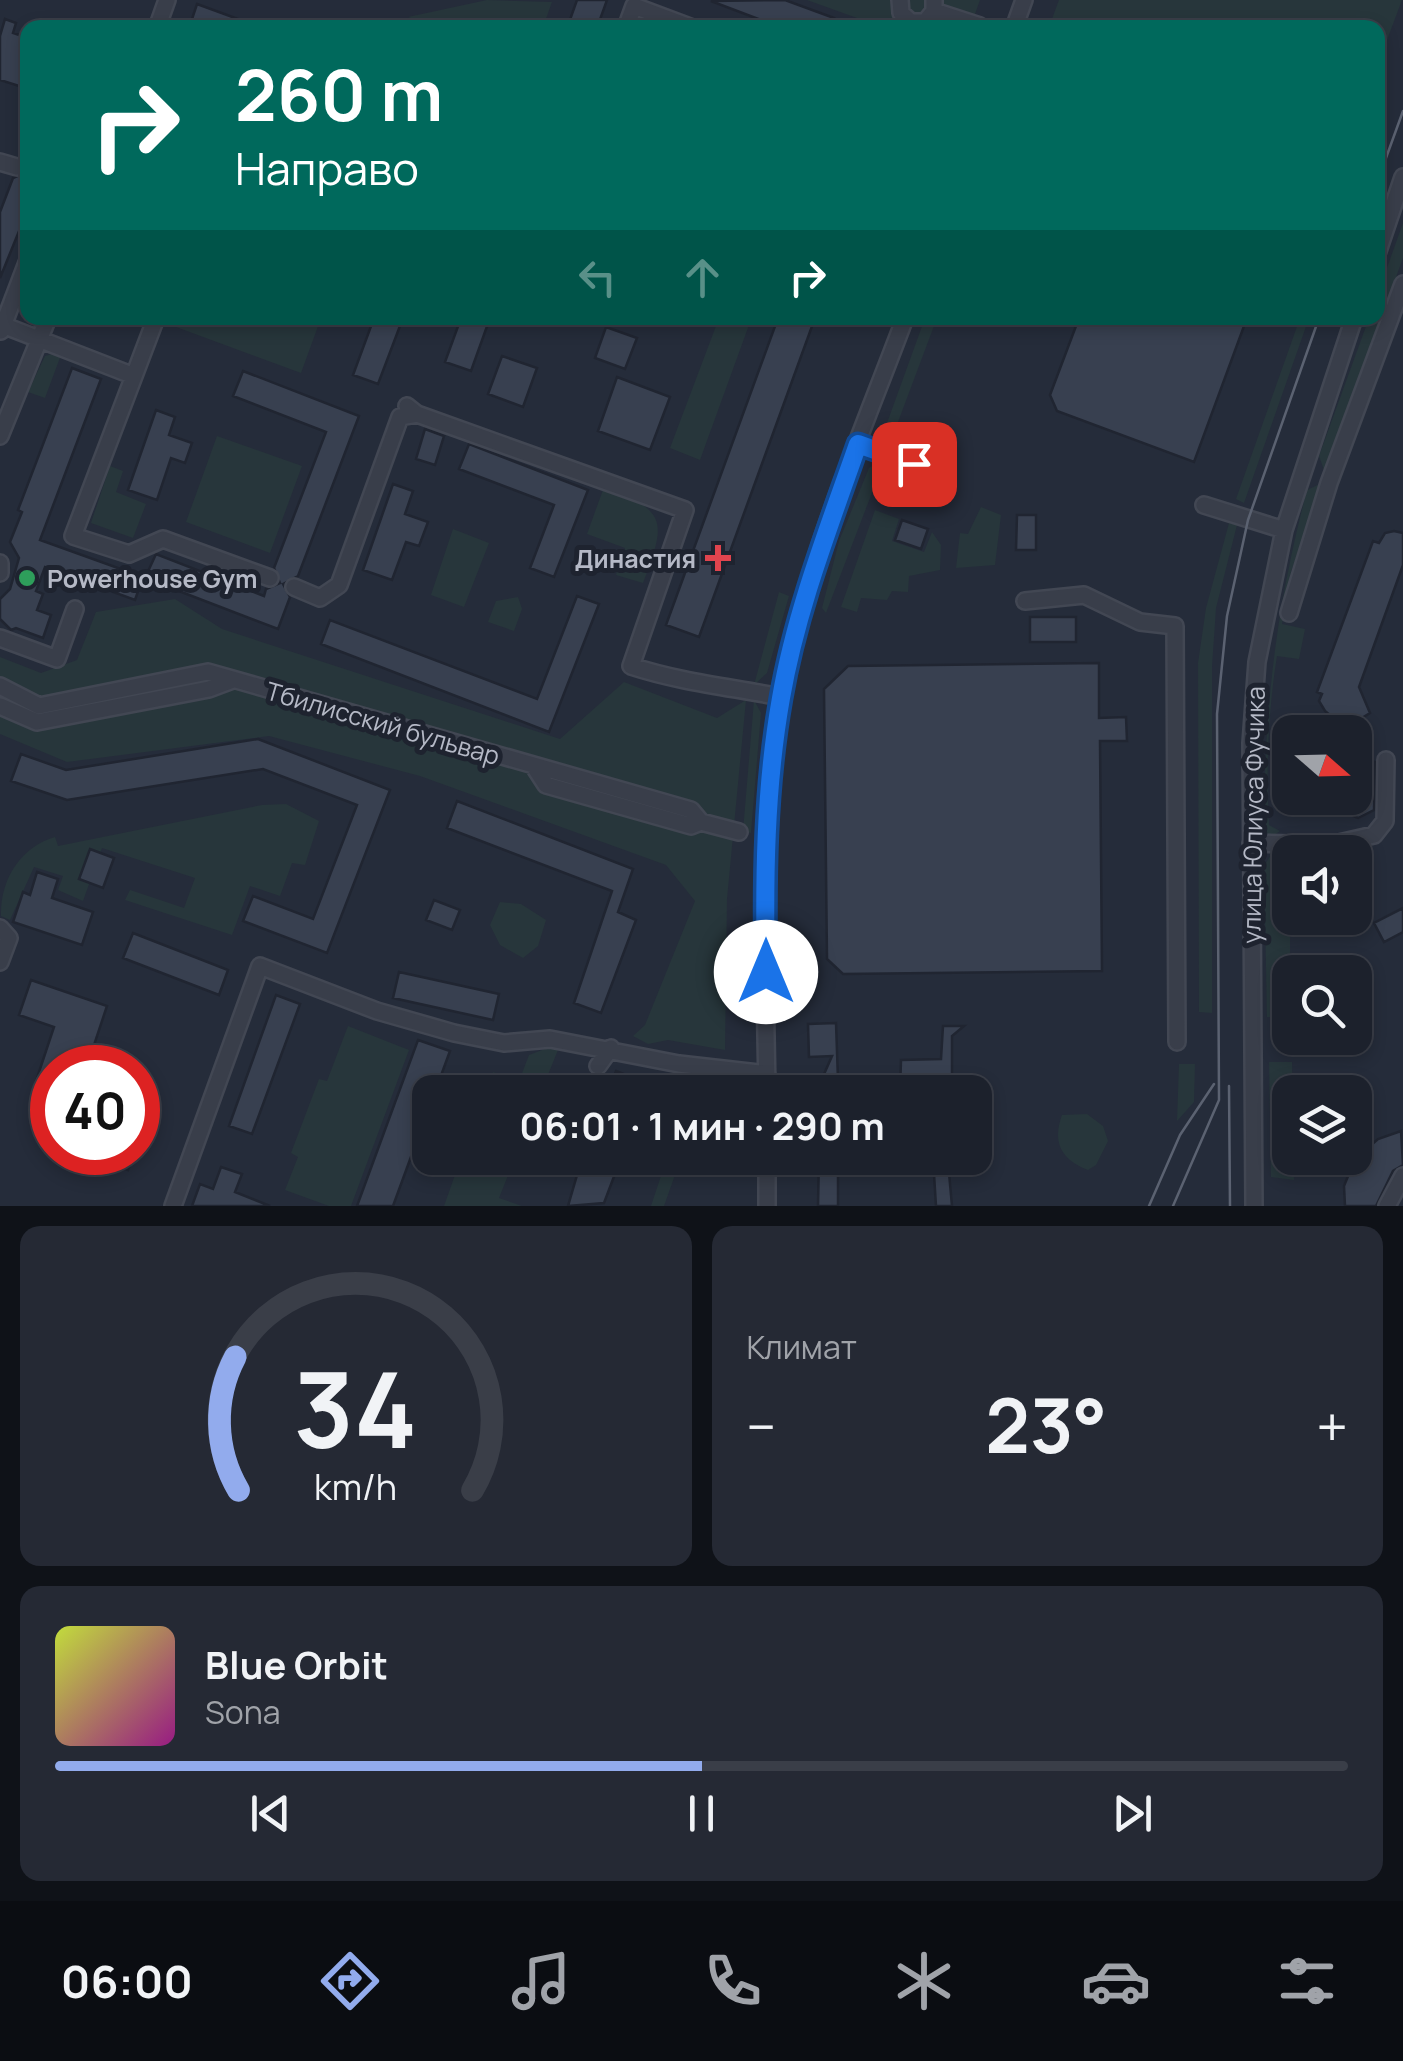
<!DOCTYPE html>
<html lang="ru">
<head>
<meta charset="utf-8">
<style>
	:root { --surface:#1c212c; --page:#252934; --text:#f1f3f6; --muted:#a0a3a9; --line:#3a3e48; --accent:#92abed }
	body { margin:0; font-family:Manrope,sans-serif; background:var(--page); color:var(--text); height:100vh; display:flex; flex-direction:column; font-size:38px; white-space:nowrap }
	* { box-sizing:border-box; margin:0 }
	p { font-size:32px; color:var(--muted) }
	.icon { flex:none; width:55px; height:55px; fill:none; stroke:currentColor; stroke-width:2; stroke-linecap:round; stroke-linejoin:round }
	.map { position:relative; height:1206px; overflow:hidden }
	.details { display:flex; flex-direction:column; gap:20px; padding:20px; background:#0f1218; flex:1 }
	.details>* { flex:none }
	.banner { position:absolute; left:20px; top:20px; width:1365px; height:305px; border-radius:20px; box-shadow:0 5px 15px #0003,0 0 0 2px var(--line); background:#00695c; color:#fff; overflow:hidden }
	.needle { width:65px; rotate:110deg }
	.fabs { position:absolute; left:1272px; top:715px; display:grid; gap:20px }
	.fabs a { display:grid; place-items:center; width:100px; height:100px; border-radius:20px; background:var(--surface); box-shadow:0 5px 15px #0003,0 0 0 2px var(--line); font-size:50px }
	.speed { position:absolute; left:30px; top:1045px; display:flex; gap:20px; font-size:50px; font-weight:700; text-align:center }
	.speed>* { display:grid; place-content:center; width:130px; height:130px; border-radius:50%; background:var(--surface); box-shadow:0 5px 15px #0003,0 0 0 2px var(--line); line-height:1 }
	.speed .limit { border:15px solid #d22; background:#fff; color:#111 }
	.pin { position:absolute; display:grid; place-items:center; width:85px; height:85px; color:#fff; margin:-42px; border-radius:20px; box-shadow:0 5px 15px #0006 }
	.me { position:absolute; width:110px; margin:-55px; rotate:0deg; stroke-linejoin:round; filter:drop-shadow(0 0 8px #0008) }
	.turn { display:flex; align-items:center; gap:35px; height:210px; padding:0 50px; font-size:45px }
	.turn .icon { width:130px; height:130px; stroke-width:2.5 }
	.turn b { display:block; font-size:70px; line-height:85px }
	.lanes { display:flex; align-items:center; height:95px; padding:0 50px; background:#0003; justify-content:center; gap:50px; direction:ltr }
	.lanes .off { opacity:.35 }
	.big { font-size:75px; font-weight:700; line-height:1.1 }
	.details .widget { flex:1; display:flex; flex-direction:column; justify-content:center; gap:15px; min-width:0; padding:0 35px; border-radius:20px; background:var(--page) }
	.details .dial { align-items:center; gap:0 }
	.dial svg { height:260px; overflow:visible; fill:none; stroke:var(--line); stroke-width:7; stroke-linecap:round; text-anchor:middle }
	.dial text { fill:var(--text); stroke:none }
	.song { display:flex; align-items:center; gap:30px }
	.cover { width:120px; height:120px; border-radius:15px; background:linear-gradient(135deg,hsl(70 70% 55%),hsl(310 70% 35%)) }
	.played { height:10px; border-radius:5px; background:linear-gradient(90deg,var(--accent) 50%,var(--line) 50%) }
	.keys { display:flex; justify-content:space-around; direction:ltr }
	.heat { display:flex; justify-content:space-between; align-items:center; font-size:55px; direction:ltr }
	.details .tiles { flex:1; display:grid; gap:20px; grid-template-columns:1fr 1fr }
	.widget:last-child { grid-column:span 2 }
	.trip { position:absolute; left:412px; top:1075px; width:580px; height:100px; border-radius:20px; background:var(--surface); box-shadow:0 5px 15px #0003,0 0 0 2px var(--line); font-weight:700; line-height:100px; text-align:center }
	.menu { display:flex; height:160px; justify-content:space-around; align-items:center; background:#0b0d12; color:var(--muted) }
	.menu .icon { width:70px; height:70px }
	.menu .current { color:var(--accent) }
	.menu b { font-size:45px; color:var(--text) }
	.map>svg:first-child { display:block }
</style>
</head>
<body>
<div class="map">
<svg width="1403" height="1206" viewBox="0 0 1403 1206">
	<rect width="100%" height="100%" fill="#252c3a"/>
	<path fill="#27363b" d="M487,0l65,2 -9,25h-105l-30,-10z
		M807,0h173l-10,28 -88,-1z
		M1059,0h343l-24,64v-36l-329,-1z
		M1403,223v35l-71,193 -2,20 -6,-1 -5,-14 50,-138h9v-25z
		M170,318h151l-20,55 -133,-49z
		M719,318l30,7 -49,135 -30,-12z
		M925,318h12l-48,128 -6,-12z
		M1300,318h9l-65,185 -8,-4z
		M52,354l9,1 -16,43 -17,-6 17,-36z
		M217,436l85,30 -32,87 -84,-31z
		M877,463l6,1 -57,149 -4,-5 17,-67 30,-73z
		M110,466l13,5 -7,21 30,12 -13,34 -42,-15z
		M1322,483l-31,89 -9,52 23,5 -6,30 -22,-3c-9,56 -11,112 -8,169l11,6 -9,6 -7,-6c0,-121 12,-224 43,-341z
		M604,487c63,24 63,33 39,96l-27,-8 9,-27 -38,-14z
		M981,507l20,8 -6,50 -39,3 4,-35 8,1z
		M875,510l24,9 -7,22 32,11 8,-20 9,13 -1,25 -31,6 -1,16 -16,-1 -5,9 -26,-2 -4,14 -16,-5z
		M1229,523l8,2 -21,83 -4,59v346l-13,-1 -1,-349 8,-55z
		M453,529l36,14 -25,64 -33,-12z
		M779,592l10,4 -22,77 -13,12z
		M518,597l4,12 -8,22 -26,-9 8,-21z
		M175,599l47,30 338,110 64,-57 93,36 29,-18 -19,199 -2,151 -57,-10 -20,4 -15,-8 12,-11 50,-124 -29,-36 -246,-89 -151,-40 -202,26 -67,-28v-77l41,16 36,-13 19,-48z
		M754,700l7,13 -10,120 -8,-2z
		M286,804l33,17 -14,44 -13,-2 -12,33 -30,-10 -18,49 -107,-35 5,-10 54,18 11,-30 -93,-30 -19,53 -25,-11 5,-14 -29,-9 -24,53 -9,-4c-1,-37 20,-69 54,-79l3,9 204,-41z
		M1290,854v163h-23l-3,-151 7,-11z
		M500,902l21,2 25,16 -8,26 -15,12 -23,-13 -10,-20z
		M348,1026l61,24 -58,156h-22l-44,-16 13,-33 -7,-4 28,-74 8,2z
		M550,1047l8,3 -17,42h-56l8,-20 26,9 10,-26z
		M1269,1062h23l2,118 -23,-3z
		M1179,1064h16l-1,38 -17,19z
		M1087,1114l16,12 5,15 -12,24 -8,5c-27,-10 -36,-28 -26,-55z
		M461,1158h54l-16,40 23,8h-78z
		M667,1158h14l-17,48h-13z"/>
	<path fill="#384050" stroke="#202531" stroke-width="2.5" d="M577,0h30l-10,28h-30z
		M785,0l49,18 -4,10h-48l-71,-27z
		M197,4l60,22v2h-68z
		M5,19l11,4 -3,10 15,5v41l-6,-2 -3,9 -19,-6v-44z
		M28,171v38l-28,69v-66l13,-34z
		M374,318h29l-25,66 -25,-9z
		M461,318h29l-19,53 -26,-9z
		M778,318h37l-116,319 -33,-12z
		M1079,318h168l-53,144 -137,-51 -7,-16z
		M606,327l31,11 -12,31 -30,-11z
		M502,356l35,12 -14,39 -35,-13z
		M72,368l29,11 -61,161 103,37 -8,23 -90,-33 -9,24 7,3 -6,16 14,5 -8,23 -27,-10 -5,2 -11,-11v-20l10,-10 9,-31 -9,-16 12,-30 -4,-2z
		M243,371l116,45 -61,160 -15,8 7,13 -12,32 -133,-51 11,-24 108,42 2,-7 14,-6 -6,-15 52,-136 -93,-36z
		M617,377l53,20 -20,53 -52,-19z
		M156,410l19,7 -6,18 23,8 -7,20 -14,-5 -14,42 -29,-10z
		M425,429l19,7 -9,29 -19,-6z
		M469,444l119,46 -34,87 -24,-9 24,-63 -95,-36z
		M393,484l20,7 -8,23 23,8 -9,24 -13,-4 -14,38 -29,-10z
		M1017,515h19v35h-20z
		M902,520l26,9 -7,20 -26,-9z
		M1394,531l9,2v32l-44,122 11,26 -18,11 -15,-3 -12,-10 -6,-10 3,-7 -5,-2 56,-151 6,2 6,-10z
		M577,596l22,8 -50,128 -228,-88 9,-24 207,79z
		M1030,617h46v25h-46z
		M1099,663v55l27,-1 1,24h-27l2,230 -259,3 -16,-15 -3,-270 24,-23z
		M258,739l132,51 -63,163 -84,-32 10,-25 60,23 44,-114 -94,-36 -196,31 -56,-19 10,-27 45,16z
		M1355,754l20,8 -1,48 -16,8 -22,-9 -2,-11h21z
		M457,801l176,68 -15,43 18,8 -35,93 -27,-10 38,-112 -165,-63z
		M90,849l24,9 -11,30 -24,-9z
		M37,872l21,7 -6,19 41,14 -11,33 -69,-23 10,-30 7,3z
		M434,900l26,10 -8,20 -26,-10z
		M1403,908v24l-19,10 -10,-19z
		M133,933l95,37 -9,25 -96,-37z
		M399,972l100,22 -6,26 -100,-22z
		M31,980l76,26 -17,51 23,11h-61v22l-17,-6 19,-57 -35,-12z
		M276,995l24,9 -48,130 -23,-8z
		M836,1023l2,57 -17,1 11,-25 -23,1 -1,-33z
		M943,1026h21l-12,10v56h-52l1,-32 40,-1z
		M418,1040l32,11 -15,41h-5v13l-37,101h-36z
		M616,1071l33,13 -3,8h-39z
		M1401,1131l2,34 -10,6 -17,35h-31l-1,-20 11,-27 23,-20z
		M83,1152h51l-6,18z
		M582,1158h39l-17,45 -36,3z
		M819,1158h19v48h-20z
		M221,1167l21,7 -7,18 35,14h-78l8,-22 13,5z
		M949,1173l3,33h-16l-2,-32z"/>
	<g fill="none" stroke-linecap="round" stroke-linejoin="round">
		<defs>
			<path id="minor" d="M900,0l1,13 10,9h14l9,-11v-11
				M934,11l46,15
				M157,28l10,-28
				M626,28l8,-22 59,22
				M1014,28l10,-28
				M0,162l17,5
				M1378,251l25,-74
				M0,324l134,52 22,-58
				M1,331l27,-71
				M134,376l-61,160 56,18 34,-15 107,39
				M407,406l10,8 268,96 -54,156c49,16 98,21 150,31
				M0,436l48,-118
				M858,444l56,20
				M1204,505l80,25
				M0,563v10
				M294,587l26,11 19,-13 61,-168 17,-3
				M1025,601l59,-6 56,27 35,4 2,416
				M1289,613l40,-130 74,-199
				M0,638l57,21 18,-50
				M0,686l39,20 169,-34 483,138 10,12 38,10
				M0,706l37,16 172,-33 24,-9
				M533,765l13,20 145,41 10,-4
				M1251,843l79,2 44,-10 11,-14 1,-61
				M0,928l9,10 -9,24
				M598,1066l13,-18
				M767,1092c-2,-130 -8,-264 14,-393 21,-130 78,-258 124,-381
				M173,1206l87,-240 117,45 77,22 50,10 46,-4 129,25 88,10
				M767,1206v-48
				M1254,1206l-3,-463 6,-81 27,-132 70,-212
				M1387,1206l16,-30"/>
		</defs>
		<use href="#minor" stroke="#424753" stroke-width="20"/>
		<use href="#minor" stroke="#393e4a" stroke-width="15"/>
		<path stroke="#5b6271" stroke-width="2.5" d="M1378,180l25,-69
			M1229,1086l1,120
			M1149,1206l31,-71 34,-51
			M1173,1206l46,-106 -2,-386 10,-98 21,-96 71,-202"/>
	</g>
	<g fill="none" stroke-linecap="round" stroke-linejoin="round">
		<defs>
			<path id="route" d="M766,972c-2,-91 -1,-184 15,-274 15,-87 48,-171 77,-254l56,20"/>
		</defs>
		<use href="#route" stroke="#114b97" stroke-width="25"/>
		<use href="#route" stroke="#1a73e8" stroke-width="18"/>
	</g>
	<path fill="#e0444e" stroke="#1e232f" stroke-width="4" d="M713 543h10v10h10v10h-10v10h-10v-10h-10v-10h10z"/>
	<circle fill="#2e9e5b" stroke="#1e232f" stroke-width="4" cx="27" cy="578" r="10"/>
	<g text-anchor="middle" dominant-baseline="central" stroke-width="10" stroke-linejoin="round" paint-order="stroke">
		<g font-size="25" font-weight="bold" fill="#b5b9c6" stroke="#1e232f" text-anchor="end">
			<text x="696" y="558">Династия</text>
			<text x="47" y="578" text-anchor="start">Powerhouse Gym</text>
		</g>
		<g font-size="25" fill="#b5b9c6" stroke="#1e232f">
			<text transform="translate(383 723) rotate(16)">Тбилисский бульвар</text>
			<text transform="translate(1253 815) rotate(-89)">улица Юлиуса Фучика</text>
		</g>
	</g>
</svg>
<div class="fabs">
<a><svg class="needle" viewBox="-14 -14 28 28"><path d="M0-13l5 13h-10z" fill="#e53935"/><path d="M0 13l5-13h-10z" fill="#a0a3a9"/></svg></a>
<a><svg class="icon" aria-label="sound" viewBox="0 0 24 24"><path d="M4 9h4l5-4v14l-5-4H4zM17 9q2 3 0 6"/></svg></a>
<a><svg class="icon" aria-label="search" viewBox="0 0 24 24"><circle cx="10" cy="10" r="6"/><path d="M15 15l6 6"/></svg></a>
<a><svg class="icon" aria-label="layers" viewBox="0 0 24 24"><path d="M12 4l9 5-9 5-9-5zM3 14l9 5 9-5"/></svg></a>
</div>
<div class="speed"><div class="limit">40</div></div>
<div class="pin" style="left:914px;top:464px;background:#d93025"><svg class="icon" aria-label="arrive" viewBox="0 0 24 24"><path d="M6 21V4h12l-3 4 3 4H6"/></svg></div>
<svg class="me" style="left:766px;top:972px" viewBox="-20 -20 40 40"><circle r="19" fill="#fff"/><path d="M0-13L10 11 0 6-10 11z" fill="#1a73e8"/></svg>
<div class="trip">06:01 · 1 мин · 290 m</div>
<div class="banner">
<div class="turn"><svg class="icon" aria-label="right" viewBox="0 0 24 24"><path d="M7 20v-9h11M14 6l5 5-5 5"/></svg><div><b>260 m</b>Направо</div></div>
<div class="lanes"><svg class="icon off" aria-label="left" viewBox="0 0 24 24"><path d="M17 20v-9H6M10 6l-5 5 5 5"/></svg><svg class="icon off" aria-label="ahead" viewBox="0 0 24 24"><path d="M12 20V5M6 11l6-6 6 6"/></svg><svg class="icon" aria-label="right" viewBox="0 0 24 24"><path d="M7 20v-9h11M14 6l5 5-5 5"/></svg></div>
</div>
</div>
<section class="details">
<div class="tiles">
<div class="widget dial"><svg viewBox="0 0 100 80">
<path d="M14 69A42 42 0 1 1 86 69"/>
<path d="M14 69A42 42 0 0 1 13 28" stroke="#92abed"/>
<text x="50" y="56" font-size="32" font-weight="700">34</text>
<text x="50" y="72" font-size="11">km/h</text>
</svg></div>
<div class="widget"><p>Климат</p>
<div class="heat"><a>−</a><b class="big">23°</b><a>+</a></div>
</div>
<div class="widget">
<div class="song"><i class="cover"></i><div><b>Blue Orbit</b><p>Sona</p></div></div>
<div class="played"></div>
<div class="keys"><svg class="icon" aria-label="previous" viewBox="0 0 24 24"><path d="M18 5L8 12l10 7zM5 5v14"/></svg><svg class="icon" aria-label="pause" viewBox="0 0 24 24"><path d="M8 5v14M16 5v14"/></svg><svg class="icon" aria-label="next" viewBox="0 0 24 24"><path d="M6 5l10 7-10 7zM19 5v14"/></svg></div>
</div>
</div>
</section>
<nav class="menu">
<b>06:00</b>
<svg class="icon current" aria-label="directions" viewBox="0 0 24 24"><path d="M12 3l9 9-9 9-9-9zM9 14v-3h6M13 9l2 2-2 2"/></svg>
<svg class="icon" aria-label="music" viewBox="0 0 24 24"><path d="M9 18V5l10-2v13"/><circle cx="6" cy="18" r="3"/><circle cx="16" cy="16" r="3"/></svg>
<svg class="icon" aria-label="phone" viewBox="0 0 24 24"><path d="M5 4h4l2 5-3 2q2 4 5 5l2-3 5 2v4C11 20 4 13 5 4z"/></svg>
<svg class="icon" aria-label="climate" viewBox="0 0 24 24"><path d="M12 3v18M4 7l16 10M4 17L20 7"/></svg>
<svg class="icon" aria-label="car" viewBox="0 0 24 24"><path d="M5 17H2v-5l4-1 3-4h7l3 4 3 1v5h-3M9 17h6M6 11h13"/><circle cx="7" cy="17" r="2"/><circle cx="17" cy="17" r="2"/></svg>
<svg class="icon" aria-label="filters" viewBox="0 0 24 24"><path d="M4 7h16M4 17h16"/><circle cx="9" cy="7" r="2"/><circle cx="15" cy="17" r="2"/></svg>
</nav>
</body>
</html>
